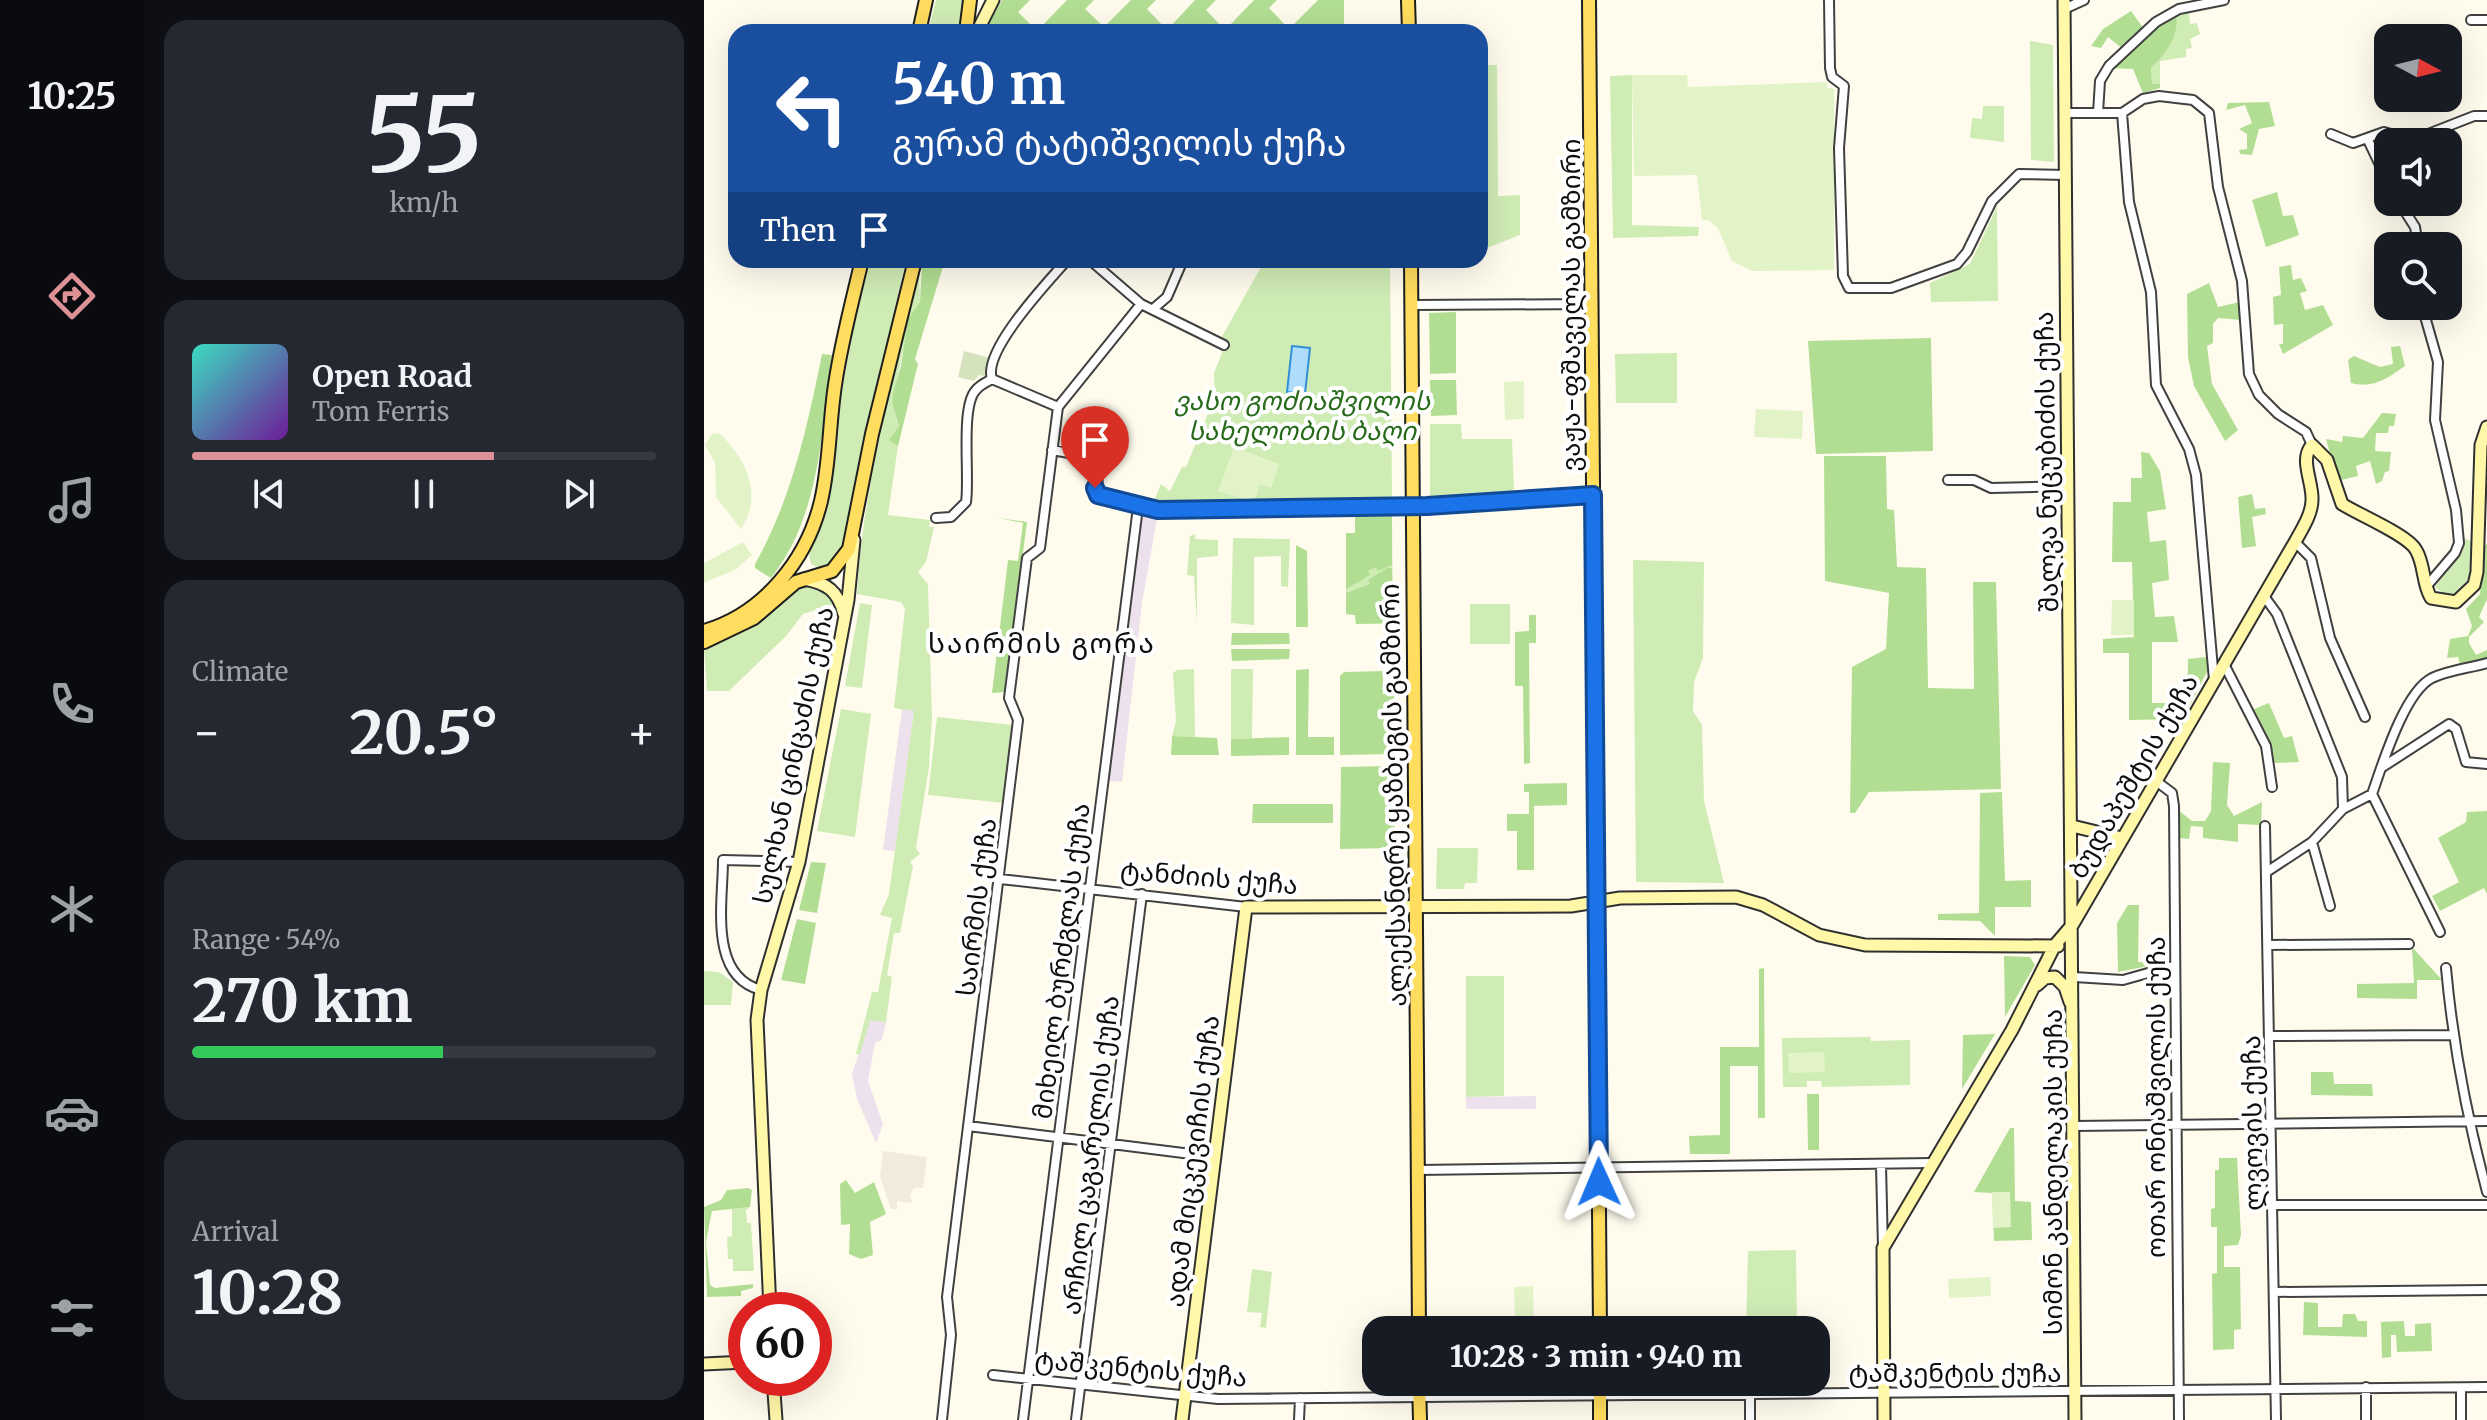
<!DOCTYPE html>
<html lang="en">
<head>
<meta charset="utf-8">
<style>
	:root { --surface:#171b24; --page:#242831; --text:#f1f3f6; --muted:#9ea1a6; --line:#363941; --accent:#df9295 }
	body { margin:0; font-family:Merriweather,"Noto Sans Georgian",serif; background:var(--page); color:var(--text); height:100vh; display:flex; flex-direction:column; font-size:30px; white-space:nowrap }
	* { box-sizing:border-box; margin:0 }
	p { font-size:26px; color:var(--muted) }
	.icon { flex:none; width:44px; height:44px; fill:none; stroke:currentColor; stroke-width:2; stroke-linecap:round; stroke-linejoin:round }
	.map { position:relative; flex:1; overflow:hidden }
	.panel { display:flex; flex-direction:column; gap:20px; padding:20px; background:#0d0f14; width:560px }
	.panel>* { flex:none }
	.top-card { position:absolute; left:24px; top:24px; width:760px; height:244px; border-radius:24px; box-shadow:0 8px 32px #0002; background:#1a4fa0; color:#fff; overflow:hidden }
	.needle { width:52px; rotate:97deg }
	.tools { position:absolute; left:1670px; top:24px; display:grid; gap:16px }
	.tools a { display:grid; place-items:center; width:88px; height:88px; border-radius:16px; background:var(--surface); box-shadow:0 8px 32px #0002; font-size:40px }
	.speed { position:absolute; left:24px; top:1292px; display:flex; gap:16px; font-size:40px; font-weight:700; text-align:center }
	.speed>* { display:grid; place-content:center; width:104px; height:104px; border-radius:50%; background:var(--surface); box-shadow:0 8px 32px #0002; line-height:1 }
	.speed .limit { border:12px solid #d22; background:#fff; color:#111 }
	.pin { position:absolute; display:grid; place-items:center; width:68px; height:68px; color:#fff; margin:-82px -34px; border-radius:50% 50% 50% 0; rotate:-45deg; box-shadow:0 0 8px #0007 }
	.pin .icon { rotate:45deg }
	.me { position:absolute; width:88px; margin:-44px; rotate:359deg; stroke-linejoin:round; filter:drop-shadow(0 0 6px #0008) }
	.turn { display:flex; align-items:center; gap:28px; height:168px; padding:0 32px; font-size:36px }
	.turn .icon { width:104px; height:104px; stroke-width:2.5 }
	.turn b { display:block; font-size:56px; line-height:68px }
	.then { display:flex; align-items:center; height:76px; padding:0 32px; background:#0003; gap:16px; font-size:30px }
	.big { font-size:60px; font-weight:700; line-height:1.1 }
	.panel .widget { flex:1; display:flex; flex-direction:column; justify-content:center; gap:12px; min-width:0; padding:0 28px; border-radius:24px; background:var(--page) }
	.panel .dial { align-items:center; gap:0 }
	.dial b { font-size:104px; line-height:1 }
	.song { display:flex; align-items:center; gap:24px }
	.cover { width:96px; height:96px; border-radius:12px; background:linear-gradient(135deg,hsl(170 70% 55%),hsl(280 70% 35%)) }
	.played { height:8px; border-radius:4px; background:linear-gradient(90deg,var(--accent) 65%,var(--line) 65%) }
	.keys { display:flex; justify-content:space-around; direction:ltr }
	.heat { display:flex; justify-content:space-between; align-items:center; font-size:44px; direction:ltr }
	.charge { height:12px; border-radius:6px; background:linear-gradient(90deg,#34c759 54%,var(--line) 0) }
	.trip { position:absolute; left:658px; top:1316px; width:468px; height:80px; border-radius:24px; background:var(--surface); box-shadow:0 8px 32px #0002; font-weight:700; line-height:80px; text-align:center }
	main { display:flex; flex:1; min-height:0 }
	.tab-bar { display:flex; flex-direction:column; width:144px; justify-content:space-around; align-items:center; background:#090b0e; color:var(--muted) }
	.tab-bar .icon { width:56px; height:56px }
	.tab-bar .active { color:var(--accent) }
	.tab-bar b { font-size:36px; color:var(--text) }
	.map>svg:first-child { display:block }
</style>
</head>
<body>
<main>
<nav class="tab-bar">
<b>10:25</b>
<svg class="icon active" aria-label="directions" viewBox="0 0 24 24"><path d="M12 3l9 9-9 9-9-9zM9 14v-3h6M13 9l2 2-2 2"/></svg>
<svg class="icon" aria-label="music" viewBox="0 0 24 24"><path d="M9 18V5l10-2v13"/><circle cx="6" cy="18" r="3"/><circle cx="16" cy="16" r="3"/></svg>
<svg class="icon" aria-label="phone" viewBox="0 0 24 24"><path d="M5 4h4l2 5-3 2q2 4 5 5l2-3 5 2v4C11 20 4 13 5 4z"/></svg>
<svg class="icon" aria-label="climate" viewBox="0 0 24 24"><path d="M12 3v18M4 7l16 10M4 17L20 7"/></svg>
<svg class="icon" aria-label="car" viewBox="0 0 24 24"><path d="M5 17H2v-5l4-1 3-4h7l3 4 3 1v5h-3M9 17h6M6 11h13"/><circle cx="7" cy="17" r="2"/><circle cx="17" cy="17" r="2"/></svg>
<svg class="icon" aria-label="filters" viewBox="0 0 24 24"><path d="M4 7h16M4 17h16"/><circle cx="9" cy="7" r="2"/><circle cx="15" cy="17" r="2"/></svg>
</nav>
<section class="panel">
<div class="widget dial"><b>55</b><p>km/h</p></div>
<div class="widget">
<div class="song"><i class="cover"></i><div><b>Open Road</b><p>Tom Ferris</p></div></div>
<div class="played"></div>
<div class="keys"><svg class="icon" aria-label="previous" viewBox="0 0 24 24"><path d="M18 5L8 12l10 7zM5 5v14"/></svg><svg class="icon" aria-label="pause" viewBox="0 0 24 24"><path d="M8 5v14M16 5v14"/></svg><svg class="icon" aria-label="next" viewBox="0 0 24 24"><path d="M6 5l10 7-10 7zM19 5v14"/></svg></div>
</div>
<div class="widget"><p>Climate</p>
<div class="heat"><a>−</a><b class="big">20.5°</b><a>+</a></div>
</div>
<div class="widget"><p>Range · 54%</p><b class="big">270 km</b><div class="charge"></div></div>
<div class="widget"><p>Arrival</p><b class="big">10:28</b></div>
</section>
<div class="map">
<svg width="1783" height="1420" viewBox="0 0 1783 1420">
	<rect width="100%" height="100%" fill="#fffcee"/>
	<path fill="#ece1ed" d="M436,513h18l-16,90 -20,179 -13,-1z
		M198,709l12,2 -19,140 -12,-1z
		M166,1019l16,3 -4,18 -7,3 -7,38 15,43 -7,19 -19,-44 -5,-25z
		M832,1096v13h-70v-12z"/>
	<path fill="#d0ecb5" d="M232,0h28l-5,32h-31z
		M1485,13l1,11 7,-1 3,11 -10,5 2,9 -6,1v8l-26,4v23h-8l-1,-16c17,-16 23,-30 25,-53z
		M1326,41l23,4 1,117 -23,-2z
		M776,65h17l1,131 22,-1v40l-38,15z
		M928,75v150l67,2 -1,9 -85,2 -3,-162z
		M1279,106h21v36l-34,-4 2,-20 10,1z
		M1293,207l1,94 -67,1 -1,-19 40,-19z
		M164,260h38l-56,243c-5,24 0,54 -27,66l-11,-4c-10,-18 10,-40 12,-58 12,-83 25,-165 44,-247z
		M561,260h125l2,236 -4,7 -135,3 -100,-3 8,-19 9,7 12,-24h4l29,-71 -1,-23 12,-30 -6,-3z
		M215,269l1,33 -14,35 -14,66 7,23 -9,14 8,6 -10,69 42,5 -1,7h5l-8,35 -8,10 10,12 4,133 -3,50 -13,81 4,6 -10,8 3,4 -13,67h-6l-7,42 5,2 -6,45 -16,-2 -10,34h-4l16,-62h6l14,-74 -12,-3 9,-21 25,-183 -20,-3 11,-99 -4,-7 -44,-8c6,-111 37,-217 62,-325z
		M973,353v50h-61l-1,-49z
		M726,424h31l1,15h50l2,51h11v6l-95,4z
		M688,513l1,124 -8,1 -3,-14h-26l-1,-9 -9,-1v-81h9v-16h-58l-1,-3z
		M491,534v5l23,1v16l-21,2v66l-3,-48 -7,-1 3,-39z
		M529,538l57,1 -2,48 -7,-1v-30l-27,1v68l-23,-2z
		M1759,538l9,3c-1,24 2,45 -23,56l-14,-10 28,-37z
		M929,560l71,2 -1,96 -9,24 -1,29 9,14 2,76 20,82 -88,-1z
		M101,586l23,9 6,9 -31,10 -16,21 -58,56h-22l-3,-44 43,-17 46,-39z
		M156,603l12,2 -10,83 -17,-2z
		M766,604h40v40h-40z
		M490,669l1,68 -23,-1 4,-15 -3,-48 4,-3z
		M527,669h22l-1,69 -21,1z
		M137,709l30,5 -16,123 -38,-6z
		M233,717l76,8 -9,78 -76,-8z
		M733,848h41l-1,35h-12l-1,6h-28z
		M0,971l15,1 14,10 -2,23h-27z
		M762,976h38v120l-38,1z
		M1166,1037l1,4 39,-1v45l-88,2 -1,-6h-14v6h-24l-1,-49z
		M46,1207l-4,3 1,13h4l3,48h-21v-12h-5l-1,-22 5,-1v-27z
		M1092,1250l1,80h-51l2,-79z
		M548,1269l20,3 -6,56 -6,-1 2,-14 -15,-1z"/>
	<path fill="#b2de93" d="M298,0h28l-12,12 19,19 30,-31h27l-9,9 19,18 27,-27h25l-9,9 20,21 28,-30h21l-10,10 19,20 29,-30h23l-8,8 20,21 29,-29h26v32h-335l-6,-7 -6,7h-13z
		M1427,11l13,18 -21,20 -15,-12 -7,11 -10,-2 12,-17z
		M1472,15c4,20 -11,40 -25,53l1,16h8v4l-17,5 -10,-24 -21,-1 46,-45z
		M1565,102l6,24 -16,3 -7,26 -12,-1 -1,-4 8,-1v-15l-8,-5 13,-6 -7,-18 -19,5 2,-7z
		M1573,192l6,24 10,-1 6,20 -33,12 -14,-47z
		M218,260h23l-30,99 3,5 -20,82 -9,-6 10,-14 -7,-23 1,-10 8,-27 7,-47 12,-17z
		M1587,265l2,15 8,-2 6,13 -7,2 5,17 18,-5 10,20 -50,29 -4,-10h4v-20l-9,1 -1,-28 8,-2 -2,-28z
		M1505,283l9,24 22,-5 1,18 -23,-2 -5,6v19l-6,3 5,38 26,46 -13,11 -31,-55 -6,-29 -1,-63z
		M752,312v61l-26,1 -1,-61z
		M1227,338l2,113 -117,3 -8,-113z
		M1696,346l5,20c-17,12 -32,23 -54,17l-3,-23 6,-4 26,11 13,-3 -2,-17z
		M118,354l10,1c-11,76 -11,160 -61,223l-16,-10v-4c37,-66 52,-136 67,-210z
		M726,380h26l1,35 -26,1z
		M1678,413l14,1 -2,12h-5l-1,7h-12l-1,18 16,1 -2,19 -4,1 -3,9 -6,3 -6,-23 -14,5 2,10 -21,5 -11,-42 16,3 1,-6 20,2z
		M1437,452l8,1 11,18 6,38 -19,3 3,30 16,-2 3,40 -17,3 3,34 19,-1 4,26h-26v61h35l1,-44 18,-2 2,13 -25,49 -54,1v-67h-26v-14l31,-2 -2,-75h-20l1,-60h18v-24h11z
		M1120,456h62l1,53 7,1 3,57 29,1 2,120 46,1 -1,-107h23l5,207 -132,3 -14,21h-5l2,-146 34,-18 3,-56 -64,-12z
		M1548,494l3,15 10,-1 1,6 -14,3 4,29 -14,2 -4,-51z
		M688,513v52l-14,6 -3,-4 -7,4 2,4 -24,14v-56h9v-19z
		M294,518l29,4 -22,170 -13,1 16,-133 10,1 5,-38z
		M1783,544v55l-8,18 5,5 -15,15v6l7,12 11,-5v10l-26,8 -3,-11 -11,1 3,-19 18,-3 4,-10 -6,-17 14,-15 3,-47z
		M592,545l11,6 1,76h-12z
		M683,568h5l1,34h-11l1,21 -27,1 -1,-9 -9,-1v-21l24,-9 -2,-4z
		M825,615h7v28h-7l1,120 -6,1 -1,-78h-8v-54l14,-1z
		M585,633l1,11 -59,1 1,-12z
		M527,649h59l-1,10 -57,2z
		M605,669l-1,68h26v18h-38v-85z
		M679,671v23h11v60l-54,1v-79l4,-4z
		M1565,703l15,35 8,-2 7,26 -25,1 -22,-53z
		M468,736l45,2 2,17h-48z
		M585,737v18l-58,1v-17z
		M1509,762l17,1 -3,42 7,11 28,-14 -1,23 -23,-1v18l-35,-4v-11l-12,-1 -2,13 -10,-1 -1,-28 14,11h13l6,-10z
		M685,766v8h6v74l-55,1 1,-82z
		M863,783v22l-33,1v64h-17v-39h-10v-17h22v-22h-5v-8z
		M1298,792l3,89 26,-1v27h-36v29l-15,-15 -42,-1v-6l41,-1 1,-120z
		M549,804h80v19h-81z
		M1783,811v83l-3,-6 -44,23 -8,-15 27,-14 -21,-44 28,-16 1,-10z
		M107,862l15,1 -9,50 -18,-3z
		M1424,905h11l-1,57h31l-51,10 -1,-49z
		M93,919l19,4 -11,61 -24,-4z
		M1708,947l30,33h-25v19l-60,-1v-14l57,-1z
		M1300,956l26,1 5,8 -30,52z
		M1060,968l1,150h-7v-52h-28v88h-40l-1,-18 31,-1v-88h39v-78z
		M1291,1034l-33,55 1,-54z
		M1607,1072h22l1,12h38l1,12 -62,-1z
		M1103,1094h12v56h-11z
		M1306,1128h4l1,73 16,1 1,38 -38,1 -2,-48 -18,-1z
		M1515,1158h18l4,77 -3,10 -14,1v21h16l1,62 -7,1v19l-21,1 -1,-76 5,-1v-46h-6v-18l4,-1v-38h4z
		M142,1180l9,13 19,-11 12,32 -16,8 3,33 -12,4 -12,-5 1,-30 -9,1 -1,-41z
		M44,1188l4,2 -2,17 -38,4 -6,31 4,43 5,3 38,-4v4l-12,3v5l-34,1 -3,-90 17,-7 6,-10z
		M1600,1302l14,1v24h24l1,-13h12l3,7h9v16l-64,-2z
		M1700,1321l1,15h10v-12l16,-1 1,28 -35,1 -1,-17h-5v22l-9,1 -1,-36z"/>
	<path fill="#d5e3bd" d="M260,351l26,7 -5,18 -6,-1 -5,6 -16,-4z"/>
	<path fill="#e2f3c7" d="M928,75h55l1,12 139,-5v6l7,1v181l-81,1 -21,-10 -14,-33 -9,-8h-7l-5,-45 -63,1z
		M820,381v38l-19,1 -1,-38z
		M1052,409l47,2 -1,28 -48,-2z
		M15,433c27,25 45,62 22,96l-25,-32 -1,-35 -10,-17 7,-11z
		M530,447l45,17 -8,24 -11,-4 -6,19 -36,-12z
		M39,542l9,13 -16,14 -32,14v-20z
		M1408,600h22v35h-23z
		M1120,1052l1,20 -36,1 -1,-20z
		M1288,1192h18l1,35 -18,1z
		M1286,1277l1,19 -42,2 -1,-19z
		M829,1286l1,36 -19,1 -1,-36z"/>
	<path fill="#f0ebdc" d="M179,1151l44,6 -4,31h-9l-4,7 2,8 -15,-2v8h-6l-11,-33z"/>
	<path fill="#afdcfa" stroke="#318fd7" stroke-width="2" d="M588,346l18,2 -5,46 -18,-2z"/>
	<g fill="none" stroke-linecap="round" stroke-linejoin="round">
		<defs>
			<path id="street" d="M1125,0l1,68 2,9 12,9 -5,62 4,128 6,12h42l66,-24 10,-12 25,-51 27,-27 47,1
				M1360,9l20,-9
				M1767,20h16
				M1361,113h57l21,-14 16,-3 34,4 16,13 9,74 24,94 7,93 10,21 19,19 28,18 6,13
				M1394,113l2,-32 9,-15 47,-44 23,-13 45,-9
				M1418,113l7,89 22,90 5,93 33,64 7,26 18,205
				M1627,134l22,9 31,-11 14,4 30,-2 46,-18h13
				M1664,140l20,42
				M1695,202l16,25 3,19
				M386,260l51,44 83,41
				M708,305l180,-1
				M1718,306l16,56 -3,58 21,90 3,33 -4,10 -29,34
				M449,309l14,-12 16,-37
				M288,379c-10,-28 56,-97 75,-119
				M288,379l66,28
				M348,450l45,8 1,37 60,15 269,-4 166,-11
				M1244,480h26l17,8 78,-2
				M232,518l15,-1 15,-15c4,-24 -6,-96 10,-112 4,-5 11,-8 16,-11
				M1591,542l16,16 19,80 35,79
				M1560,596l13,18 65,163 1,32
				M1520,664l42,82 6,41
				M1677,768l68,-44 7,5 10,33 21,2
				M1452,781l16,12 2,13 5,614
				M1668,794c10,-28 32,-102 60,-116 17,-8 38,-10 55,-15
				M1668,794l68,138
				M1561,826l11,594
				M1608,842l18,64
				M1564,871l44,-29 31,-33 29,-15
				M296,879l246,28
				M1565,945l140,-1
				M1742,968c7,77 21,150 41,224
				M1370,977l49,3 50,-14
				M57,990c-53,-14 -38,-88 -38,-130l76,2
				M1567,1036l181,-1
				M264,1126l247,31
				M1370,1126l413,-5
				M1177,1166l2,82
				M714,1170l515,-7
				M1569,1205h214
				M1570,1292l213,-2
				M289,1375l225,24 1269,-12
				M1662,1387v33
				M1757,1388v32
				M1046,1393v27
				M238,1420l9,-85 -4,-38 71,-577 -9,-22 18,-140 13,-10 18,-141 83,-103
				M319,1420l115,-913
				M372,1420l66,-526
				M595,1420l1,-22"/>
			<path id="secondary" d="M1360,0l11,1420
				M273,32l16,-32
				M100,579c23,4 34,12 40,35
				M1368,826l50,12
				M1333,985l8,-7 10,-1 10,10 5,15
				M66,1310l-13,-290 4,-30 38,-128 49,-262 6,-60
				M0,1364l42,-2
				M69,1378l3,42
				M478,1420l64,-513 325,-1 49,-8 116,-1 27,8 56,30 46,10 193,1
				M1180,1420l-1,-172 129,-218 43,-85 18,-21 222,-382c7,-13 17,-28 17,-42 1,-18 -13,-41 0,-55l15,15 15,44c17,11 66,31 74,46 9,15 6,33 15,48l25,4 18,-17 3,-13 4,-127 6,-18"/>
			<path id="primary" d="M704,0l1,32
				M885,0l11,1330
				M215,32l7,-32
				M262,32l4,-32
				M707,260l8,1070
				M0,631c59,-17 103,-71 117,-130 9,-38 8,-77 14,-116 6,-42 17,-83 27,-125
				M0,642l50,-24 42,-36 36,-11 17,-22 23,-115 43,-174
				M715,1382l1,38
				M896,1382v38"/>
		</defs>
		<use href="#street" stroke="#414141" stroke-width="12"/>
		<use href="#secondary" stroke="#303030" stroke-width="15"/>
		<use href="#primary" stroke="#1f1f1f" stroke-width="16"/>
		<use href="#street" stroke="#fff" stroke-width="8"/>
		<use href="#secondary" stroke="#fff8a9" stroke-width="11"/>
		<use href="#primary" stroke="#ffdd5e" stroke-width="12"/>
	</g>
	<g fill="none" stroke-linecap="round" stroke-linejoin="round">
		<defs>
			<path id="route" d="M391,488l3,7 60,15 269,-4 166,-11 6,687"/>
		</defs>
		<use href="#route" stroke="#114b97" stroke-width="20"/>
		<use href="#route" stroke="#1a73e8" stroke-width="14"/>
	</g>
	<g text-anchor="middle" dominant-baseline="central" stroke-width="8" stroke-linejoin="round" paint-order="stroke">
		<g font-size="26" fill="#0e0e0e" stroke="#fff">
			<text transform="translate(866 305) rotate(-90)">ვაჟა-ფშაველას გამზირი</text>
			<text transform="translate(1342 462) rotate(-91)">შალვა ნუცუბიძის ქუჩა</text>
			<text transform="translate(89 755) rotate(-78)">სულხან ცინცაძის ქუჩა</text>
			<text transform="translate(1429 776) rotate(-60)">ბუდაპეშტის ქუჩა</text>
			<text transform="translate(689 795) rotate(-91)">ალექსანდრე ყაზბეგის გამზირი</text>
			<text transform="translate(505 877) rotate(5)">ტანძიის ქუჩა</text>
			<text transform="translate(272 907) rotate(-83)">საირმის ქუჩა</text>
			<text transform="translate(357 961) rotate(-83)">მიხეილ ბურძგლას ქუჩა</text>
			<text transform="translate(1451 1097) rotate(-90)">ოთარ ონიაშვილის ქუჩა</text>
			<text transform="translate(1548 1123) rotate(-91)">ლვოვის ქუჩა</text>
			<text transform="translate(386 1155) rotate(-83)">არჩილ ცაგარელის ქუჩა</text>
			<text transform="translate(488 1161) rotate(-83)">ადამ მიცკევიჩის ქუჩა</text>
			<text transform="translate(1348 1172) rotate(-90)">სიმონ კანდელაკის ქუჩა</text>
			<text transform="translate(437 1368) rotate(5)">ტაშკენტის ქუჩა</text>
			<text x="1251" y="1372">ტაშკენტის ქუჩა</text>
		</g>
		<g font-size="26" font-style="italic" fill="#276a19" stroke="#fff">
			<text x="598" y="400">ვასო გოძიაშვილის<tspan x="598" dy="30">სახელობის ბაღი</tspan></text>
		</g>
		<g font-size="28" letter-spacing="2" fill="#0e0e0e" stroke="#fff">
			<text x="338" y="643">საირმის გორა</text>
		</g>
	</g>
</svg>
<div class="tools">
<a><svg class="needle" viewBox="-14 -14 28 28"><path d="M0-13l5 13h-10z" fill="#e53935"/><path d="M0 13l5-13h-10z" fill="#9ea1a6"/></svg></a>
<a><svg class="icon" aria-label="sound" viewBox="0 0 24 24"><path d="M4 9h4l5-4v14l-5-4H4zM17 9q2 3 0 6"/></svg></a>
<a><svg class="icon" aria-label="search" viewBox="0 0 24 24"><circle cx="10" cy="10" r="6"/><path d="M15 15l6 6"/></svg></a>
</div>
<div class="speed"><div class="limit">60</div></div>
<div class="pin" style="left:391px;top:488px;background:#d93025"><svg class="icon" aria-label="arrive" viewBox="0 0 24 24"><path d="M6 21V4h12l-3 4 3 4H6"/></svg></div>
<svg class="me" style="left:895px;top:1182px" viewBox="-20 -20 40 40"><path d="M0-17L14 15 0 8-14 15z" fill="#1a73e8" stroke="#fff" stroke-width="4"/></svg>
<div class="trip">10:28 · 3 min · 940 m</div>
<div class="top-card">
<div class="turn"><svg class="icon" aria-label="left" viewBox="0 0 24 24"><path d="M17 20v-9H6M10 6l-5 5 5 5"/></svg><div><b>540 m</b>გურამ ტატიშვილის ქუჩა</div></div>
<div class="then">Then<svg class="icon" aria-label="arrive" viewBox="0 0 24 24"><path d="M6 21V4h12l-3 4 3 4H6"/></svg></div>
</div>
</div>
</main>
</body>
</html>
